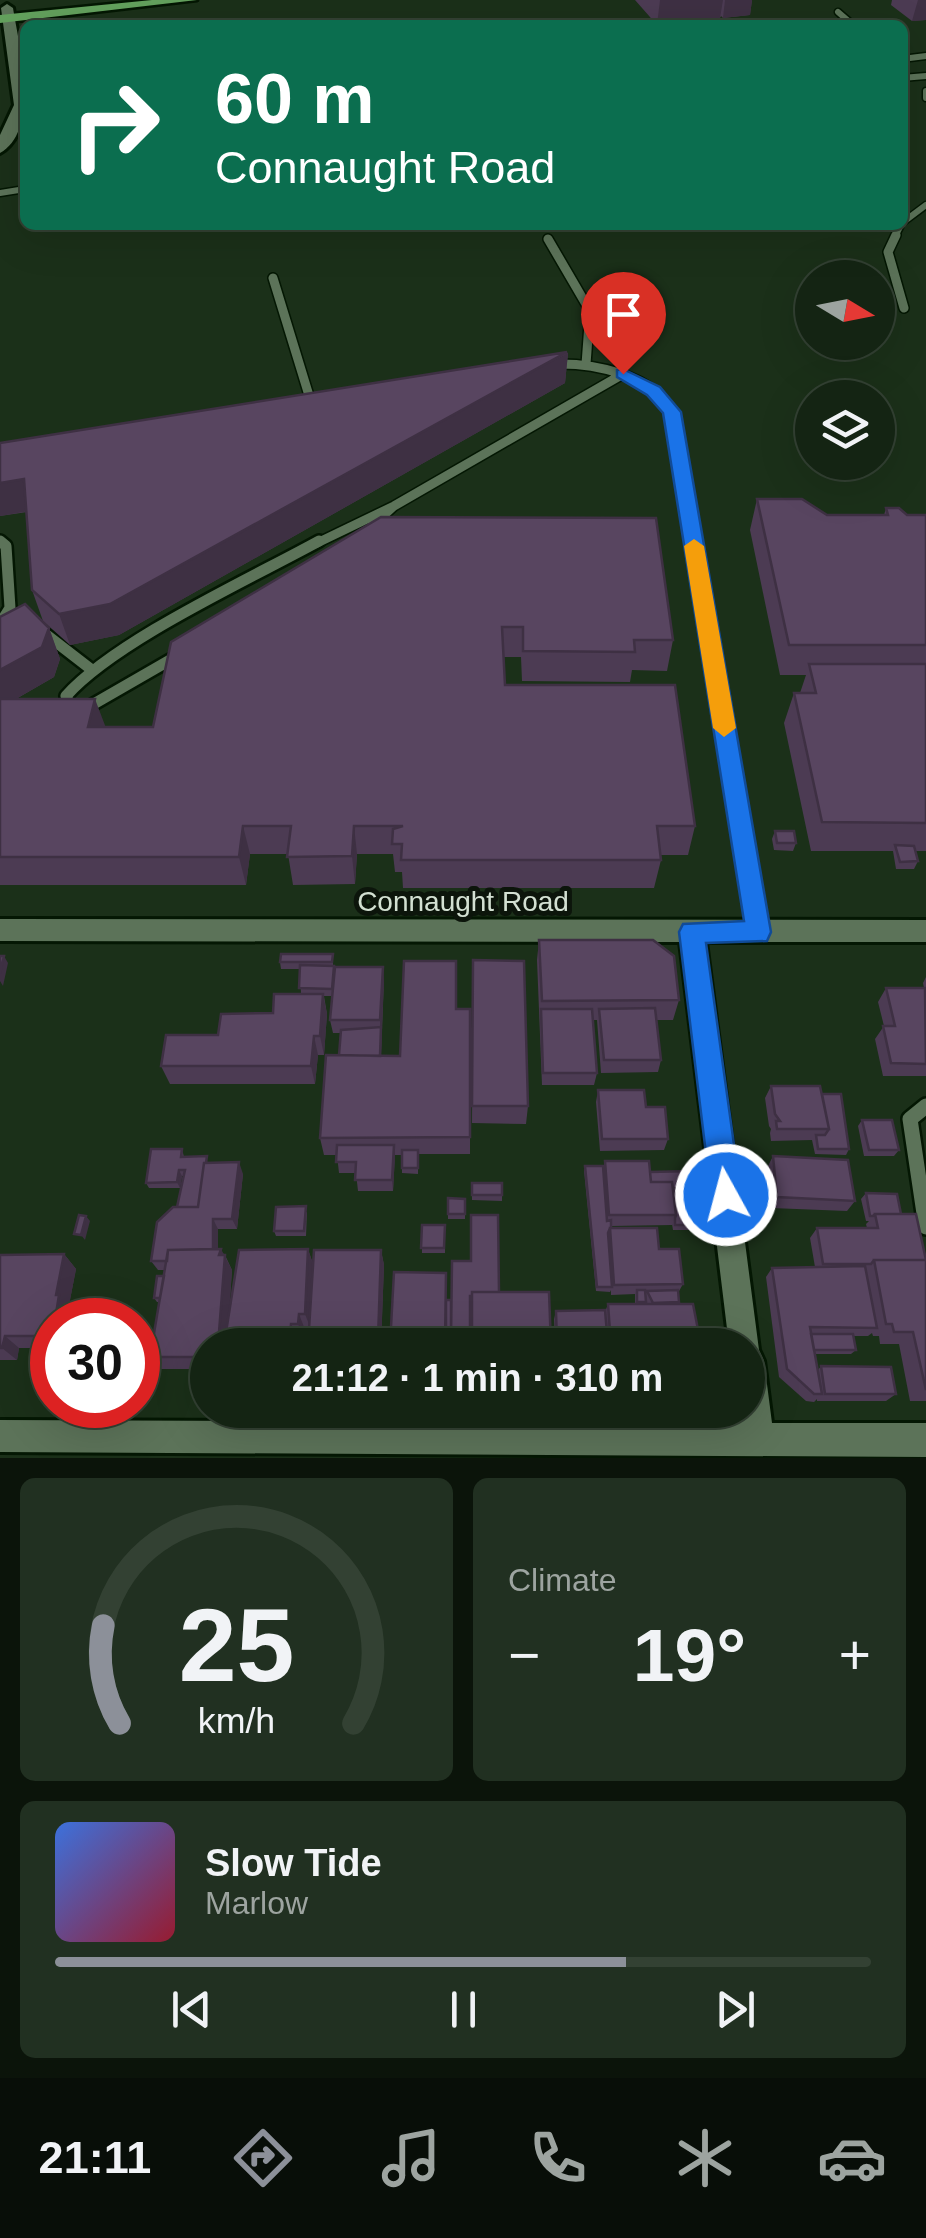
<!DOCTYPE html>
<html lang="en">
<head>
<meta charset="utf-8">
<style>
	:root { --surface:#142413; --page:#213021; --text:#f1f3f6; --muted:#9da4a0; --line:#334133; --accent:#8c9099 }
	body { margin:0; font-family:Arial,sans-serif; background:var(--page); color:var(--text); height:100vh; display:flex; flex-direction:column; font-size:38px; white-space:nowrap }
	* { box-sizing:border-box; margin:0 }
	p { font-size:32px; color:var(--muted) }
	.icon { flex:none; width:55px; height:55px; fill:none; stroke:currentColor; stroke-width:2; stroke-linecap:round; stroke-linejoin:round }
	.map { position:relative; height:1458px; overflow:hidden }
	.sheet { display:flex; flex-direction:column; gap:20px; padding:20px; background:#0b140a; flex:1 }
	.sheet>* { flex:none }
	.top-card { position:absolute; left:20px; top:20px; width:888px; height:210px; border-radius:15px; box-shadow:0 10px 40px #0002,0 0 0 2px var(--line); background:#0b6e4f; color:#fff; overflow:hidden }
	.needle { width:65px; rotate:100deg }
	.tools { position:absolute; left:795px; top:260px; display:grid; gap:20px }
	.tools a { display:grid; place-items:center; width:100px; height:100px; border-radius:50%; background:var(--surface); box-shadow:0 10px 40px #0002,0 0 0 2px var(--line); font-size:50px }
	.speed { position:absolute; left:30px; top:1298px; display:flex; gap:20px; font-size:50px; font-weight:700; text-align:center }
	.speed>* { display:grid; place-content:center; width:130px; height:130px; border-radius:50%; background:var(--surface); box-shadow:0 10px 40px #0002,0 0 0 2px var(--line); line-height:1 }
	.speed .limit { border:15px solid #d22; background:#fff; color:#111 }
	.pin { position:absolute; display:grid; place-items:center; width:85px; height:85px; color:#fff; margin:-102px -42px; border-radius:50% 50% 50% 0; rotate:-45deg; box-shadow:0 0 10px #0007 }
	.pin .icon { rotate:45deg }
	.me { position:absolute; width:110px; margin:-55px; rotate:353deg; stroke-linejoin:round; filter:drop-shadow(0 0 8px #0008) }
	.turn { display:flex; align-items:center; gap:35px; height:210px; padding:0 30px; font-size:45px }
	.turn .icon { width:130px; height:130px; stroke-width:2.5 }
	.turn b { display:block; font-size:70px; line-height:85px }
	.big { font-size:75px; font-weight:800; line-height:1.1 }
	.sheet .tile { flex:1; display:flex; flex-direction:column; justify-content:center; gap:15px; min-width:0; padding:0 35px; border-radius:15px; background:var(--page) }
	.sheet .dial { align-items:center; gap:0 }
	.dial svg { height:260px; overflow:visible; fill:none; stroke:var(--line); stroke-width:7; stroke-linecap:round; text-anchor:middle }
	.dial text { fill:var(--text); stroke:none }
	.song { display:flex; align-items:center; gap:30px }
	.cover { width:120px; height:120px; border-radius:15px; background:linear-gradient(135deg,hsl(220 70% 55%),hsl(350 70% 35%)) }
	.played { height:10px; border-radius:5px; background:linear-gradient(90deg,var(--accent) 70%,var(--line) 70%) }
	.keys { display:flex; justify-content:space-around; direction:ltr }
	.heat { display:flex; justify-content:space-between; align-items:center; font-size:55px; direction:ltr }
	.sheet .tiles { flex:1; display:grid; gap:20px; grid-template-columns:1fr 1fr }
	.tile:last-child { grid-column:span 2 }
	.trip { position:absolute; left:190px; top:1328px; width:575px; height:100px; border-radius:50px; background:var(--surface); box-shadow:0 10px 40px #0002,0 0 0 2px var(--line); font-weight:800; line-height:100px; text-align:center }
	.menu { display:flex; height:160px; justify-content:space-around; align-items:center; background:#080e08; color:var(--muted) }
	.menu .icon { width:70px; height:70px }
	.menu .selected { color:var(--accent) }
	.menu b { font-size:45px; color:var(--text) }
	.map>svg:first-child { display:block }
</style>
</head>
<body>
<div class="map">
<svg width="926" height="1458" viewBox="0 0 926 1458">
	<rect width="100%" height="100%" fill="#1b3019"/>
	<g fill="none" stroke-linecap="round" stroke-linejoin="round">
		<defs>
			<path id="lane-far3" d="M838,12l15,13
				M902,59l24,-3
				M902,78l24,-2
				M926,91v7
				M0,193l25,-4
				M902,223l24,-18
				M895,237l6,-12"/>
			<path id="lane-far2" d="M896,235l-8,17 16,56
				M548,239l42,72 -4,53
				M273,278l38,124
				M555,364c37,-1 99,10 117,49 11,23 17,101 22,131
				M371,527l23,-21
				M0,541l3,3
				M315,544l79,-38 229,-132"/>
			<path id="lane-far1" d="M693,541l65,391
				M0,624l10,-16 -4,-62 -6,-5
				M39,629l53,41
				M177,656l-92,53 -14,-2 -5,-11c50,-56 184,-117 253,-155"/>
			<path id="lane" d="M926,1106l-16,13 16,108"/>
			<path id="street" d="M7,4l6,4c6,38 28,122 -13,145v-18l14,-30 -13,-97z
				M0,919l926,1v22h-220l53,408 5,11 8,62h154v34l-926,-5v-32l739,3 -1,-13h10v-65h-19l-49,-403 -680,-1z"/>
			<path id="primary" d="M152,0h45l-197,23v-8z"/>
		</defs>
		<use href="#lane-far3" stroke="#041703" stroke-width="9"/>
		<use href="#lane-far2" stroke="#041703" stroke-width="12"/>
		<use href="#lane-far1" stroke="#041703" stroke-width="16"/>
		<use href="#lane" stroke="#041703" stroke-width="20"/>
		<use href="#street" stroke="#041703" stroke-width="6"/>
		<use href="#primary" stroke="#041703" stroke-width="5"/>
		<use href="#lane-far3" stroke="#5c7359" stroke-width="6"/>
		<use href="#lane-far2" stroke="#5c7359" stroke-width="9"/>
		<use href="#lane-far1" stroke="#5c7359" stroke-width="11"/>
		<use href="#lane" stroke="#5c7359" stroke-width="15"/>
		<use href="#street" fill="#5c7359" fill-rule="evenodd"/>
		<use href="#primary" fill="#63a15d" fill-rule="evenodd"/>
	</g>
	<path fill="#4c3b53" d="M635,0h117l-2,15 -27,3 -2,-2 -1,2 -58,7h-5z
		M892,0h34v20l-14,1 -21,-16z
		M568,353l-3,30 -446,252 -49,10 -27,-24 -11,-31 -5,-78 -27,4v-73z
		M757,499l70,16h57l2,-7 21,7h19v336h-11l3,10 -4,8h-18l-3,-18h-82l-27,-128 10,-30h6l6,-18h-26l-30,-145z
		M381,517l292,123 -6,31 -35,-1 -2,12 -108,-1 -1,-24h-17l1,28 190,141 -7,29h-28l1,5 -7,28h-251l-1,-16h-7l-2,-18h-36l-2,30 -62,1 -5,-31h-38l-4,31h-246v-268l49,11 11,31 -6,18 -38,22 89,28h48z
		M775,831l21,12 -3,8 -19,-1 -2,-11z
		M539,940l140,60 -6,20h-16l4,40 -3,12 -57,1 -4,-53h-4l4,53 -3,12h-52l-5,-125z
		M333,954v12l51,14 -3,76h19l56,-47h14v145h-52v20l-16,-1v-18h-7l-2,36h-35l-2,-18h-17l-2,-18h-13l-4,-17 19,-83 1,-22h-7l-3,-13 2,-24h-8l3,18 -3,41h-6l-3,29h-145l-9,-18 57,-31 55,-22 28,-19 -1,-25h-19l-1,-7z
		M473,960l55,146 -2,18 -54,-1z
		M926,977v99h-43l-8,-37 9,-13 -6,-24 8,-14h38l-1,-5z
		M771,1086l51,8 27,55 -3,6 -31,-1 -3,-14 -41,1 -1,-8 1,-4 -2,-3 -4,-28z
		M598,1090l48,17 22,32 -4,11 -64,1 -4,-49z
		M862,1120l37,30 -5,6h-30l-6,-30z
		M182,1149l2,8 59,17 -6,55h-19v20l7,6 7,15 -3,42 79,-63 5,15 68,-14 3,15 -3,80h-73l1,-18h-5l-1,9 -95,9v24h-48l-10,-12 10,-55h-3l-3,-4 11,-28h-7l-7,-9 26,-54 7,-31h-2l-2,12h-31l-3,-5z
		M773,1156l82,45 -8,10 -76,-3 -4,-40z
		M605,1161l45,11 44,17 -1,3 4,33 -2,5h-22l-1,-6v1l-61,1v2l48,21 24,35 -5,9 1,11 22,41h-146l-1,-26 2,-8 49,1 3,-8h27v-10l-24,1v-5l-1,2 -14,-1 -12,-120 1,-5 18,2z
		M472,1183h30v18l-30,-1z
		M866,1193l35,21 25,43v144h-16l-11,-57h-19l-1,-8h-6l-1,-3 -4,3h-15l3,14 -5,4h-36l3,16 3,-4 75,28 -10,7h-69v-2l-3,3 -8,-1 -27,-24 -13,-100 6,-9 43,-1 -5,-29 7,-10h50l-1,-4 3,-3h-3l-5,-22z
		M448,1198l17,1v20h-17z
		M307,1212l-1,24h-30l-2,-5z
		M422,1225h23v28h-23z
		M64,1254l12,15 -7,36 3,4 -20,11v28h-33l-2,12h-17v-105z
		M471,1261l1,44h-2v40h-24l5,-45z"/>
	<path fill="#3e3043" d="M660,0h63l-3,18 -63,7z
		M725,0h27l-2,15 -27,3z
		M918,0h8v20l-14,1z
		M568,353l-3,30 -446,252 -49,10 -11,-31z
		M24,479l11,31 -35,6v-33z
		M49,628l11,31 -6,18 -54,31v-38z
		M95,699l11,29 -18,-1z
		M243,826l7,28 -4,31 -7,-28z
		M354,826l3,28 -2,30 -3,-28z
		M4,956l4,7 -5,23 -3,-5v-8z
		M383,967l1,13 -4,94v-54z
		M323,994l4,20 -3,41 -4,-19z
		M314,1036l4,19 -3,29 -4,-18z
		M394,1145l1,11 -2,35 -1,-11z
		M239,1162l4,12 -6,55 -5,-10z
		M179,1170l3,6 -2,12 -3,-6z
		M86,1216l4,5 -5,19 -4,-5z
		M213,1219l5,10v34l-5,-9z
		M221,1249l11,21 -5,75h-9z
		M308,1249l5,15 -3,63 -5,-13z
		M381,1250l3,15 -3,80h-2z
		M64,1254l12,15 -7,36 3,4 -2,11h-15l1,-25z
		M299,1314l5,13 -1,9 -5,-12z
		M291,1324l5,13 -1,8h-6z
		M5,1336l14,12 -2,12 -15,-12z"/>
	<path fill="#584560" stroke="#3e3043" stroke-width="2.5" d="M567,352l-457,252 -51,10 -27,-24 -8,-111 -24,4v-40z
		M757,499h45l25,16h61l-2,-7h13l8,7h19v130h-137z
		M381,517l275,1 17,122h-39l1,12 -112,-1v-24h-21l3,58h170l20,141h-38l4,34h-260l1,-16h-10l1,-15 10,-3h-49l-2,30 -65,1 4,-31h-48l-4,31h-239v-158h95l-7,28h65l18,-85z
		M25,604l24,24 -7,19 -42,23v-53z
		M809,664h117v159l-104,-1 -28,-129h22z
		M775,831h19l2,12h-19z
		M895,845l19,1 4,15 -18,1z
		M539,940h114l21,16 5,44 -137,1z
		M281,954h52l-1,8h-52z
		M0,956h4l-4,17z
		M473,960l51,1 4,145h-56z
		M404,961h52v48h14v128l-150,1 6,-83 74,1z
		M300,965l34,1 -2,23 -33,-1z
		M335,967h48l-3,53h-50z
		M886,988h39l1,76 -35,-1 -8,-37h12z
		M274,994h49l-3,42h-6l-3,30h-150l5,-31h52l3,-21 52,-1z
		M655,1008l6,52h-57l-5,-51z
		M541,1009h51l5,64h-54z
		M381,1027l-1,29 -41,-1 2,-25z
		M771,1086h49l9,43h-52l-1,-8h4l-5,-7z
		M598,1090h46l2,17h19l3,32h-66z
		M822,1094h19l8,55h-31l-2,-14h9l4,-6z
		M862,1120h30l7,30h-30z
		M337,1145h57l-2,35h-37l1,-18h-20z
		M151,1149h31l-1,8 26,-1 -1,7h-2l-6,44h-21l8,-37h-6l-2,12 -31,1z
		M402,1150h16v18h-16z
		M773,1156l75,4 7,41 -78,-4z
		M605,1161h44l2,21h21l4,33h-67z
		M239,1162l-7,57h-19v30l-45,1 -1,11h-16l6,-39 16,-15h25l6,-44z
		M585,1166h18l4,55 4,-1v8h-1l-2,5 4,54h-15z
		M692,1171l2,18 -21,-1 -1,-6h-21l-1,-10z
		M472,1183h30v12h-30z
		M674,1192h19l4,33h-22v-7l1,-3z
		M866,1193l31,1 4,20h-26l-2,2h-3z
		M448,1198l17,1v15h-17z
		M306,1206l-2,25h-30l2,-24z
		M875,1214h41l10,46h-52l-3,4h-48l-6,-36h61z
		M79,1215l7,1 -5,19 -7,-1z
		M471,1215h27l1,77h-27v4h-2v42h-19l1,-77h19z
		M422,1225h23l-1,23h-23z
		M610,1228h47l2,21h20l4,35 -69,1z
		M221,1249l-2,6h6l-7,90h-10v12h-58l18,-107z
		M308,1249l-3,65h-6l-1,10h-7l-2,21h-65l15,-95z
		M314,1250h67l-3,90h-47v5h-23z
		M64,1254l-8,41h3l-4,25h-3v16h-47l-3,12h-2v-93z
		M874,1260h52v130l-13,-58h-19l-2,-8h-6z
		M865,1266l12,62 -67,-1 12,67h-8l-27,-25 -15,-101z
		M394,1272l52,1 -1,72h-55z
		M157,1276h7l-4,22h-6z
		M637,1290h8l1,12h-9z
		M678,1290l1,12 -26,1 -6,-12z
		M472,1292h77l2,53h-79z
		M446,1300h5v42l-5,1z
		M608,1304h85l8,41h-90z
		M605,1310l3,35h-51l-1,-34z
		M811,1334h42l3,16h-42z
		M821,1366l70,1 5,27h-71z"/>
	<path fill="#1a73e8" stroke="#114b97" stroke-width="2.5" d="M623,369l37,18 21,25 90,520 -4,9 -61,2 35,252 -4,10 -11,5 -11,-5 -4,-10 -32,-263 4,-8 61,-3 -81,-508 -16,-18 -30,-18v-7z"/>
	<path fill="#f59e0b" d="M694,539l10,7 32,182 -12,9 -11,-9 -29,-182z"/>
	<g text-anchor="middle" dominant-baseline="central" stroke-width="10" stroke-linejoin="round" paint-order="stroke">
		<g font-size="28" fill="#d3e0d2" stroke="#0c150b">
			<text x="463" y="901">Connaught Road</text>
		</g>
	</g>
</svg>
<div class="tools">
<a><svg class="needle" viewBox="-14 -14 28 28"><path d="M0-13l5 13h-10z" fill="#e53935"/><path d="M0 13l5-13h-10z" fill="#9da4a0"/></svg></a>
<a><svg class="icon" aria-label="layers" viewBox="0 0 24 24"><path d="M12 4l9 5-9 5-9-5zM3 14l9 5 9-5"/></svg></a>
</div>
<div class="speed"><div class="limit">30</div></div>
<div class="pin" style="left:623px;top:374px;background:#d93025"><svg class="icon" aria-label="arrive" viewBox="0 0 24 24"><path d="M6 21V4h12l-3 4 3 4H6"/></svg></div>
<svg class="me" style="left:726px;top:1195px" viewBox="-20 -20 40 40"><circle r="17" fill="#1a73e8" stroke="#fff" stroke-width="3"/><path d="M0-11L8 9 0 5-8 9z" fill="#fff"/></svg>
<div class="trip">21:12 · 1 min · 310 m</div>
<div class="top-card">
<div class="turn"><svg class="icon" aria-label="right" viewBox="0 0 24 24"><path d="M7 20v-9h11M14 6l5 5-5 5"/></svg><div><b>60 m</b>Connaught Road</div></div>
</div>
</div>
<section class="sheet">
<div class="tiles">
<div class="tile dial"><svg viewBox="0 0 100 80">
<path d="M14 69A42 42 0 1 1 86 69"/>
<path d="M14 69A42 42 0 0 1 9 39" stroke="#8c9099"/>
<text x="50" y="56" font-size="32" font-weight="700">25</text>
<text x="50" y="72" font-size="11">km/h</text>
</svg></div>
<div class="tile"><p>Climate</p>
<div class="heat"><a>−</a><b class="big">19°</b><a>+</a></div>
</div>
<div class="tile">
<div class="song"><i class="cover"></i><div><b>Slow Tide</b><p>Marlow</p></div></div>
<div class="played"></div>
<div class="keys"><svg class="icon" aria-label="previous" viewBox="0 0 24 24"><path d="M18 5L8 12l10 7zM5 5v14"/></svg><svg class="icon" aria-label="pause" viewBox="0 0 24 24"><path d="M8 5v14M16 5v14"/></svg><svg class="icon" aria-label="next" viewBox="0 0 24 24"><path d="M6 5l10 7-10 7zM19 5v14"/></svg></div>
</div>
</div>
</section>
<nav class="menu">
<b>21:11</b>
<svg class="icon selected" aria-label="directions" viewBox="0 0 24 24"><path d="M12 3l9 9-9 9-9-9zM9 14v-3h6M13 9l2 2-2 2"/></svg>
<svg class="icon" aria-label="music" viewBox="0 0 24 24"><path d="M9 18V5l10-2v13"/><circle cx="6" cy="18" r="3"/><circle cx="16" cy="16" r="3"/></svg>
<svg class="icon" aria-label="phone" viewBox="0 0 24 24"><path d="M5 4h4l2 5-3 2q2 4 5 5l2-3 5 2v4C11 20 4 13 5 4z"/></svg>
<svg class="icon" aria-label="climate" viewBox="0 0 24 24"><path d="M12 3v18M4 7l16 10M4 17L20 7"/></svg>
<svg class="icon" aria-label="car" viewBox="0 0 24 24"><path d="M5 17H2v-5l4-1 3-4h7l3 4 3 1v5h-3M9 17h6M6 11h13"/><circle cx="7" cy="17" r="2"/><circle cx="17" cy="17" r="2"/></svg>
</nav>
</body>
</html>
